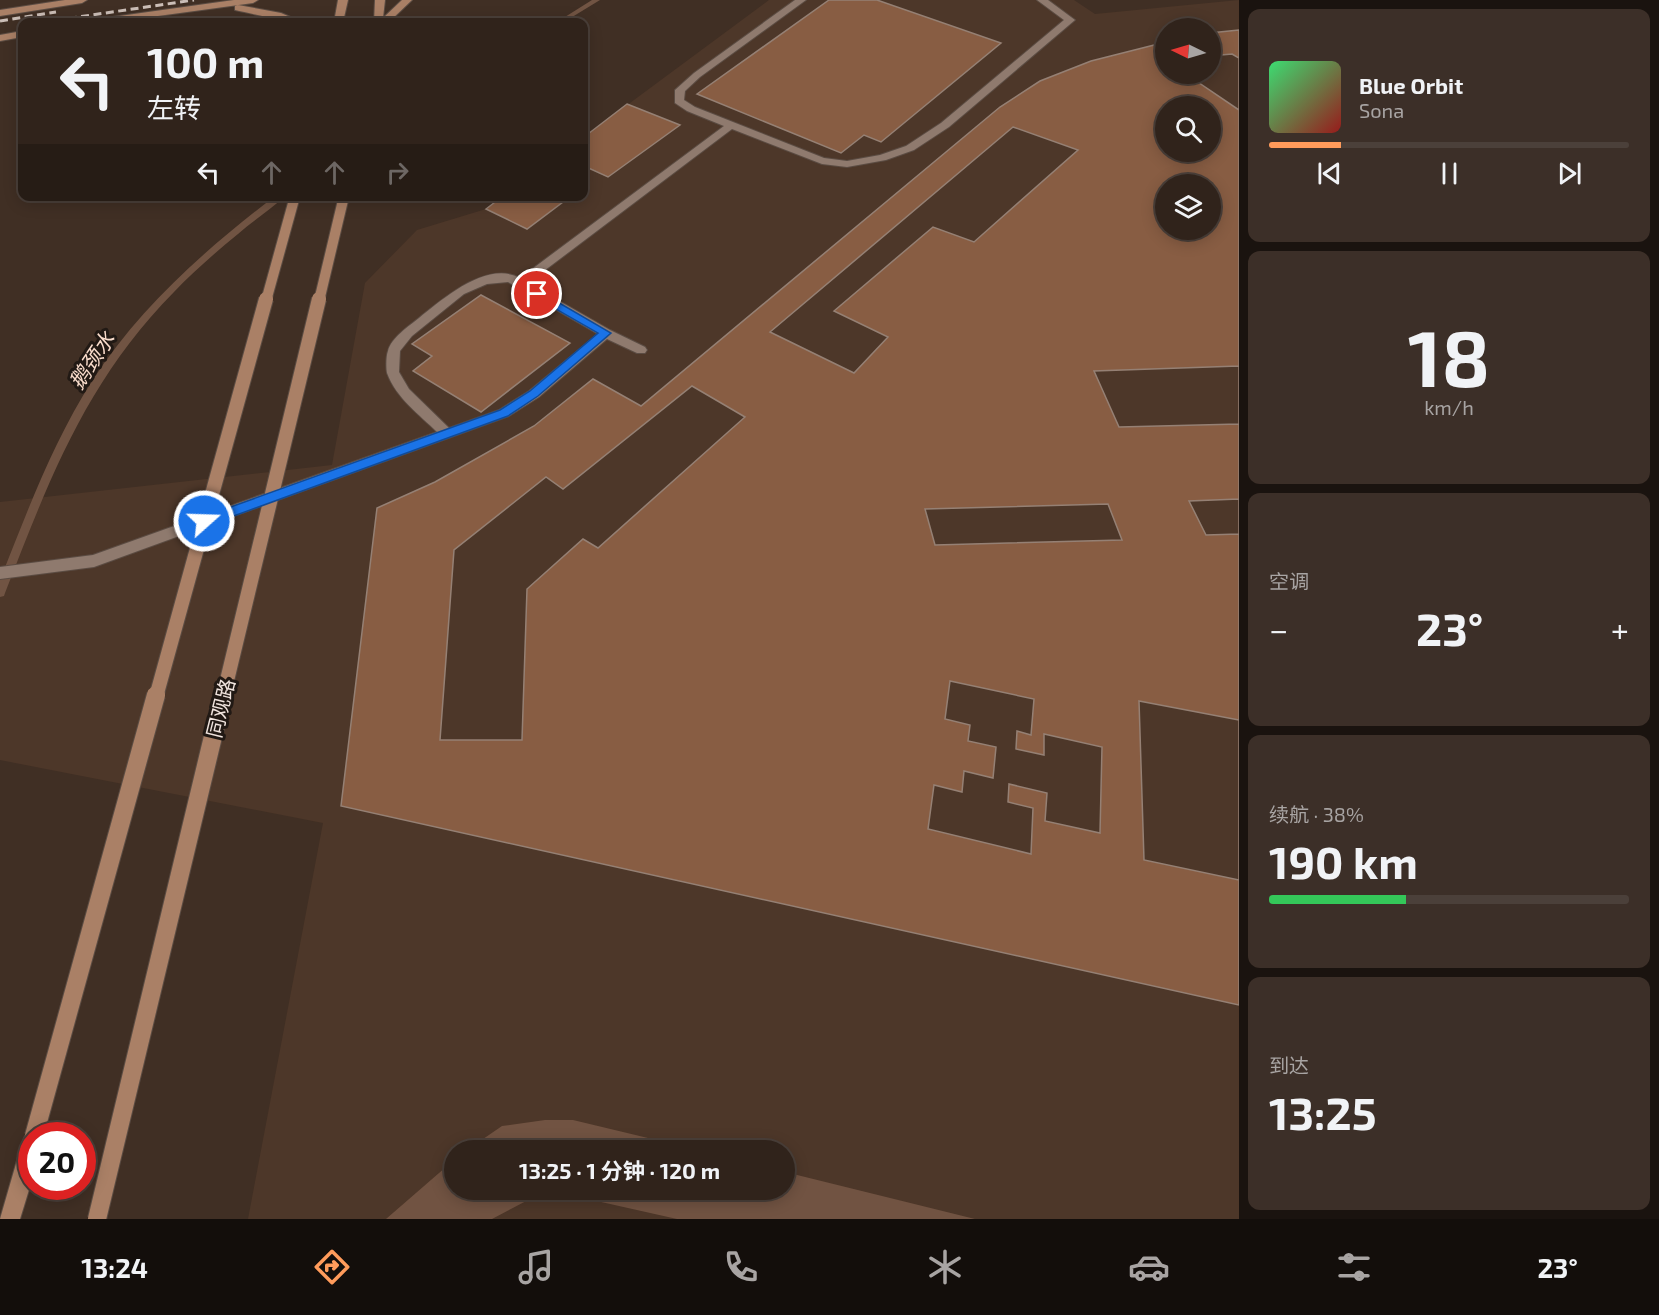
<!DOCTYPE html>
<html lang="zh">
<head>
<meta charset="utf-8">
<style>
	:root { --surface:#30231b; --page:#3c2f28; --text:#f1f3f6; --muted:#a8a4a3; --line:#4b403a; --accent:#ff9b5b }
	body { margin:0; font-family:"Exo 2","Noto Sans SC",sans-serif; background:var(--page); color:var(--text); height:100vh; display:flex; flex-direction:column; font-size:22px; white-space:nowrap }
	* { box-sizing:border-box; margin:0 }
	p { font-size:20px; color:var(--muted) }
	.icon { flex:none; width:33px; height:33px; fill:none; stroke:currentColor; stroke-width:2; stroke-linecap:round; stroke-linejoin:round }
	.map { position:relative; flex:1; overflow:hidden }
	.details { display:flex; flex-direction:column; gap:9px; padding:9px; background:#1a130f; width:420px }
	.details>* { flex:none }
	.top-card { position:absolute; left:18px; top:18px; width:570px; height:183px; border-radius:12px; box-shadow:0 3px 15px #0003,0 0 0 2px var(--line); background:#30231b; color:var(--text); overflow:hidden }
	.needle { width:39px; rotate:275deg }
	.tools { position:absolute; left:1155px; top:18px; display:grid; gap:12px }
	.tools a { display:grid; place-items:center; width:66px; height:66px; border-radius:50%; background:var(--surface); box-shadow:0 3px 15px #0003,0 0 0 2px var(--line); font-size:30px }
	.speed { position:absolute; left:18px; top:1122px; display:flex; gap:12px; font-size:30px; font-weight:700; text-align:center }
	.speed>* { display:grid; place-content:center; width:78px; height:78px; border-radius:50%; background:var(--surface); box-shadow:0 3px 15px #0003,0 0 0 2px var(--line); line-height:1 }
	.speed .limit { border:9px solid #d22; background:#fff; color:#111 }
	.pin { position:absolute; display:grid; place-items:center; width:51px; height:51px; color:#fff; margin:-26px; border:3px solid #fff; border-radius:50%; box-shadow:0 2px 6px #0007 }
	.me { position:absolute; width:66px; margin:-33px; rotate:70deg; stroke-linejoin:round; filter:drop-shadow(0 0 4px #0008) }
	.turn { display:flex; align-items:center; gap:21px; height:126px; padding:0 30px; font-size:27px }
	.turn .icon { width:78px; height:78px; stroke-width:2.5 }
	.turn b { display:block; font-size:42px; line-height:51px }
	.lanes { display:flex; align-items:center; height:57px; padding:0 30px; background:#0003; justify-content:center; gap:30px; direction:ltr }
	.lanes .off { opacity:.35 }
	.big { font-size:45px; font-weight:700; line-height:1.1 }
	.details .tile { flex:1; display:flex; flex-direction:column; justify-content:center; gap:9px; min-width:0; padding:0 21px; border-radius:12px; background:var(--page) }
	.details .dial { align-items:center; gap:0 }
	.dial b { font-size:78px; line-height:1 }
	.song { display:flex; align-items:center; gap:18px }
	.cover { width:72px; height:72px; border-radius:9px; background:linear-gradient(135deg,hsl(140 70% 55%),hsl(0 70% 35%)) }
	.played { height:6px; border-radius:3px; background:linear-gradient(90deg,var(--accent) 20%,var(--line) 20%) }
	.keys { display:flex; justify-content:space-around; direction:ltr }
	.heat { display:flex; justify-content:space-between; align-items:center; font-size:33px; direction:ltr }
	.charge { height:9px; border-radius:4px; background:linear-gradient(90deg,#34c759 38%,var(--line) 0) }
	.trip { position:absolute; left:444px; top:1140px; width:351px; height:60px; border-radius:30px; background:var(--surface); box-shadow:0 3px 15px #0003,0 0 0 2px var(--line); font-weight:700; line-height:60px; text-align:center }
	.dock { display:flex; height:96px; justify-content:space-around; align-items:center; background:#130e0b; color:var(--muted) }
	.dock .icon { width:42px; height:42px }
	.dock .selected { color:var(--accent) }
	.dock b { font-size:27px; color:var(--text) }
	main { display:flex; flex:1; min-height:0 }
	.map>svg:first-child { display:block }
</style>
</head>
<body>
<main>
<div class="map">
<svg width="1239" height="1219" viewBox="0 0 1239 1219">
	<rect width="100%" height="100%" fill="#402f24"/>
	<path fill="#4d3729" fill-rule="evenodd" d="M769,0h305l21,14 144,-14v1219h-991l75,-396 -323,-63v-258l332,-37 33,-182 52,-53 69,-21 17,-12 81,-1v-59zM1166,28h44v46h-44zM1166,106h44v46h-44zM1166,184h44v46h-44zM454,1150h330v40h-330z"/>
	<path fill="#715342" d="M545,1120h28l125,30h-231l35,-24z
		M454,1160v30h330l1,-18 190,47h-298l-107,-24 -40,4 -38,20h-106z"/>
	<g fill="none" stroke-linecap="round" stroke-linejoin="round">
		<path fill="#715443" fill-rule="evenodd" d="M592,0h8l-36,22h-7z
			M275,196h10c-15,14 -32,25 -47,38 -22,18 -44,37 -64,58 -88,89 -125,188 -169,301l-1,3 -4,1v-17c27,-68 53,-138 92,-199 48,-74 114,-132 183,-185z"/>
	</g>
	<path fill="#885d43" stroke="#958074" stroke-width="1.5" fill-rule="evenodd" d="M829,0h48l124,43 -120,99 -17,-7 -23,18 -144,-59z
		M1239,30v975l-898,-199 36,-298 58,-26 99,-56 59,-47 48,27 317,-264 42,-35 40,-26 51,-20 75,-19v32h44v-41zM1166,106h44v46h-44zM1166,184h44v46h-44z
		M1232,54l7,4v52l-53,-36h24v-18z
		M627,104l53,21 -72,52 -24,-11v-29z
		M1013,127l65,23 -104,92 -41,-15 -99,84 54,26 -34,36 -84,-41z
		M503,196h68l-44,33 -41,-20z
		M481,295l89,48 -89,69 -68,-41 19,-15 -20,-12z
		M1239,366v58l-120,3 -25,-56z
		M692,386l53,31 -147,131 -15,-9 -56,50 -5,151h-82l14,-190 92,-73 17,12z
		M1239,499v35l-33,1 -17,-34z
		M1108,504l14,36 -187,5 -10,-36z
		M950,681l84,18 -3,36 -14,-4 -1,18 28,6v-21l58,13 -2,86 -55,-12 2,-28 -38,-9 -1,18 25,6 -2,46 -103,-25 6,-44 28,7 2,-21 29,7 3,-31 -28,-6 2,-16 -25,-6z
		M1139,701l100,19v160l-95,-20z"/>
	<g fill="none" stroke-linecap="round" stroke-linejoin="round">
		<defs>
			<path id="lane" d="M795,0h11l-106,77 -15,14 -1,9 11,7 129,51 23,3 33,-6 26,-9 35,-23 123,-103 -27,-20h11l27,20 -126,107 -35,23 -28,10 -39,7 -25,-3 -90,-35 -204,154 82,47 35,17 2,3 -2,3h-8l-30,-14 -68,58 -30,19 -415,151 -94,12v-12l93,-12 344,-123c-17,-17 -41,-34 -50,-59 -1,-5 -1,-17 1,-22 3,-13 21,-25 31,-33 24,-19 68,-58 101,-40l204,-152 -37,-15 -12,-8v-13l19,-17zM508,282l90,52 -69,57 -30,19 -50,18 -40,-39 -10,-17 1,-21 12,-15 52,-42 23,-10z"/>
			<path id="secondary" d="M65,0h22l-5,3 -82,13v-6z
				M234,0h24l-5,3 -139,19h-21l5,-3z
				M338,0h10l-5,22h-9z
				M375,0h10l-2,18 19,-18h10l-23,22h-15z
				M238,5l43,8 21,9c-14,1 -52,-9 -67,-12v-4z
				M22,31v6l-22,4v-6z
				M32,1133l6,3h-6v44l-12,39h-20l22,-76 3,-7z"/>
		</defs>
		<use href="#lane" stroke="#5b4c43" stroke-width="2"/>
		<use href="#secondary" stroke="#5b4c43" stroke-width="2"/>
		<use href="#lane" fill="#8f7a6e" fill-rule="evenodd"/>
		<use href="#secondary" fill="#aa8066" fill-rule="evenodd"/>
		<path stroke="#cbbeb7" stroke-width="3" stroke-dasharray="8 4.5" stroke-linecap="butt" d="M0,21l56,-9
			M44,22l150,-22"/>
		<defs>
			<path id="secondary-bridge-far2" d="M266,301l29,-105
				M319,301l25,-105"/>
			<path id="secondary-bridge-far1" d="M156,697l110,-398
				M223,697l96,-398"/>
			<path id="secondary-bridge" d="M34,1136l122,-441
				M97,1219l126,-524"/>
		</defs>
		<use href="#secondary-bridge-far2" stroke="#5b4c43" stroke-width="12" stroke-linecap="butt"/>
		<use href="#secondary-bridge-far1" stroke="#5b4c43" stroke-width="16" stroke-linecap="butt"/>
		<use href="#secondary-bridge" stroke="#5b4c43" stroke-width="20" stroke-linecap="butt"/>
		<use href="#secondary-bridge-far2" stroke="#aa8066" stroke-width="10"/>
		<use href="#secondary-bridge-far1" stroke="#aa8066" stroke-width="14"/>
		<use href="#secondary-bridge" stroke="#aa8066" stroke-width="18"/>
	</g>
	<path fill="#1a73e8" stroke="#114b97" stroke-width="1.5" d="M537,290l74,43 -73,63 -30,20 -299,109h-9l-2,-4 2,-3 300,-108 30,-19 68,-58 -65,-37 -1,-2z"/>
	<g text-anchor="middle" dominant-baseline="central" stroke-width="6" stroke-linejoin="round" paint-order="stroke">
		<g font-size="20" fill="#f0e4de" stroke="#211914">
			<text transform="translate(220 708) rotate(-76)">同观路</text>
		</g>
		<g font-size="21" font-style="italic" fill="#faddcc" stroke="#211914">
			<text transform="translate(91 360) rotate(-56)">鹅颈水</text>
		</g>
	</g>
</svg>
<div class="tools">
<a><svg class="needle" viewBox="-14 -14 28 28"><path d="M0-13l5 13h-10z" fill="#e53935"/><path d="M0 13l5-13h-10z" fill="#a8a4a3"/></svg></a>
<a><svg class="icon" aria-label="search" viewBox="0 0 24 24"><circle cx="10" cy="10" r="6"/><path d="M15 15l6 6"/></svg></a>
<a><svg class="icon" aria-label="layers" viewBox="0 0 24 24"><path d="M12 4l9 5-9 5-9-5zM3 14l9 5 9-5"/></svg></a>
</div>
<div class="speed"><div class="limit">20</div></div>
<div class="pin" style="left:537px;top:294px;background:#d93025"><svg class="icon" aria-label="arrive" viewBox="0 0 24 24"><path d="M6 21V4h12l-3 4 3 4H6"/></svg></div>
<svg class="me" style="left:204px;top:521px" viewBox="-20 -20 40 40"><circle r="17" fill="#1a73e8" stroke="#fff" stroke-width="3"/><path d="M0-11L8 9 0 5-8 9z" fill="#fff"/></svg>
<div class="trip">13:25 · 1 分钟 · 120 m</div>
<div class="top-card">
<div class="turn"><svg class="icon" aria-label="left" viewBox="0 0 24 24"><path d="M17 20v-9H6M10 6l-5 5 5 5"/></svg><div><b>100 m</b>左转</div></div>
<div class="lanes"><svg class="icon" aria-label="left" viewBox="0 0 24 24"><path d="M17 20v-9H6M10 6l-5 5 5 5"/></svg><svg class="icon off" aria-label="ahead" viewBox="0 0 24 24"><path d="M12 20V5M6 11l6-6 6 6"/></svg><svg class="icon off" aria-label="ahead" viewBox="0 0 24 24"><path d="M12 20V5M6 11l6-6 6 6"/></svg><svg class="icon off" aria-label="right" viewBox="0 0 24 24"><path d="M7 20v-9h11M14 6l5 5-5 5"/></svg></div>
</div>
</div>
<section class="details">
<div class="tile">
<div class="song"><i class="cover"></i><div><b>Blue Orbit</b><p>Sona</p></div></div>
<div class="played"></div>
<div class="keys"><svg class="icon" aria-label="previous" viewBox="0 0 24 24"><path d="M18 5L8 12l10 7zM5 5v14"/></svg><svg class="icon" aria-label="pause" viewBox="0 0 24 24"><path d="M8 5v14M16 5v14"/></svg><svg class="icon" aria-label="next" viewBox="0 0 24 24"><path d="M6 5l10 7-10 7zM19 5v14"/></svg></div>
</div>
<div class="tile dial"><b>18</b><p>km/h</p></div>
<div class="tile"><p>空调</p>
<div class="heat"><a>−</a><b class="big">23°</b><a>+</a></div>
</div>
<div class="tile"><p>续航 · 38%</p><b class="big">190 km</b><div class="charge"></div></div>
<div class="tile"><p>到达</p><b class="big">13:25</b></div>
</section>
</main>
<nav class="dock">
<b>13:24</b>
<svg class="icon selected" aria-label="directions" viewBox="0 0 24 24"><path d="M12 3l9 9-9 9-9-9zM9 14v-3h6M13 9l2 2-2 2"/></svg>
<svg class="icon" aria-label="music" viewBox="0 0 24 24"><path d="M9 18V5l10-2v13"/><circle cx="6" cy="18" r="3"/><circle cx="16" cy="16" r="3"/></svg>
<svg class="icon" aria-label="phone" viewBox="0 0 24 24"><path d="M5 4h4l2 5-3 2q2 4 5 5l2-3 5 2v4C11 20 4 13 5 4z"/></svg>
<svg class="icon" aria-label="climate" viewBox="0 0 24 24"><path d="M12 3v18M4 7l16 10M4 17L20 7"/></svg>
<svg class="icon" aria-label="car" viewBox="0 0 24 24"><path d="M5 17H2v-5l4-1 3-4h7l3 4 3 1v5h-3M9 17h6M6 11h13"/><circle cx="7" cy="17" r="2"/><circle cx="17" cy="17" r="2"/></svg>
<svg class="icon" aria-label="filters" viewBox="0 0 24 24"><path d="M4 7h16M4 17h16"/><circle cx="9" cy="7" r="2"/><circle cx="15" cy="17" r="2"/></svg>
<b>23°</b>
</nav>
</body>
</html>
